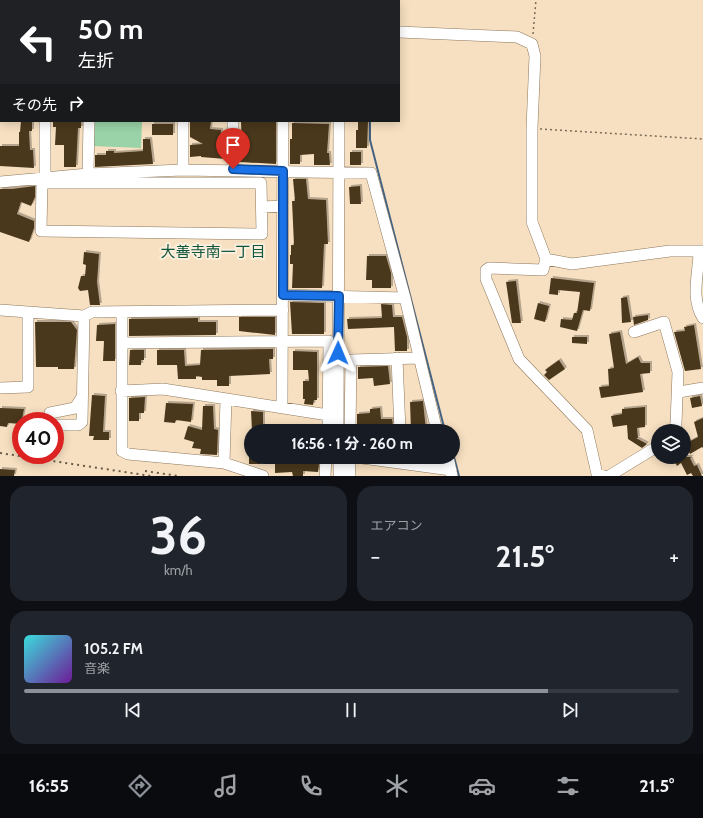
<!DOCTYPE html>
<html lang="ja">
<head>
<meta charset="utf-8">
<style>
	:root { --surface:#171b24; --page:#20242c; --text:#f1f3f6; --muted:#9ea1a6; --line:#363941; --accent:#8c9099 }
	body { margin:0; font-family:Cabin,"Noto Sans JP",sans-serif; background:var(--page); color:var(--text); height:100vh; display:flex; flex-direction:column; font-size:15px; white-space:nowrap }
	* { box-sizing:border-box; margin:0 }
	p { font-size:13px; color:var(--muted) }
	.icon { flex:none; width:22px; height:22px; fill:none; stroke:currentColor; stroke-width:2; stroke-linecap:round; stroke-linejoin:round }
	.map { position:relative; height:476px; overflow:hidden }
	.details { display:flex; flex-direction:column; gap:10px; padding:10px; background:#0d0f14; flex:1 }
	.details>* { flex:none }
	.top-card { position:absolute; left:0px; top:0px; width:400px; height:122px; box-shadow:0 2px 10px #0003; background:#202124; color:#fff; overflow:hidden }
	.tools { position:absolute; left:651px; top:424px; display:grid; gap:8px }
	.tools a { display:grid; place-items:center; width:40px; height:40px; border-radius:50%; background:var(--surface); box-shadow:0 2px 10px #0003; font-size:20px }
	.speed { position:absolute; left:12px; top:412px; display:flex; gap:8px; font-size:20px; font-weight:700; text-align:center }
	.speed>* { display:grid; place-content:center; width:52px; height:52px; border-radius:50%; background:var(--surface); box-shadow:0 2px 10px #0003; line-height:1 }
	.speed .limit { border:6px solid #d22; background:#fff; color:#111 }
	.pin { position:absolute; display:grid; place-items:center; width:34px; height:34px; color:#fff; margin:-41px -17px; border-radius:50% 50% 50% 0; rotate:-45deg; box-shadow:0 0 4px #0007 }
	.pin .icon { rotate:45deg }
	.me { position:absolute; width:44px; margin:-22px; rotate:1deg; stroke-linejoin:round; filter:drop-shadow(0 0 3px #0008) }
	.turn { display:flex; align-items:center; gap:14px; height:84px; padding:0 12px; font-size:18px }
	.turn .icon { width:52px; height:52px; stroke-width:2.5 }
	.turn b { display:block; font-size:28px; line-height:34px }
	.then { display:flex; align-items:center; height:38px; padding:0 12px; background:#0003; gap:8px; font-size:15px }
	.big { font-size:30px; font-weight:700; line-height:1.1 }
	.details .widget { flex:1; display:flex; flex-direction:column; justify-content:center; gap:6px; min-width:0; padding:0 14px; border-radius:16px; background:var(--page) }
	.details .dial { align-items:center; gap:0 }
	.dial b { font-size:52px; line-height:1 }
	.song { display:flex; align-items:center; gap:12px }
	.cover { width:48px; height:48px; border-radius:6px; background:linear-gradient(135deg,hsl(180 70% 55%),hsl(280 70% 35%)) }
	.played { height:4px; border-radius:2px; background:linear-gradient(90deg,var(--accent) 80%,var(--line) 80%) }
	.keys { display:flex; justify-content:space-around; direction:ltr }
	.heat { display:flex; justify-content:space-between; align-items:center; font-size:22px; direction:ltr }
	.details .tiles { flex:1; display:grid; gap:10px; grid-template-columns:1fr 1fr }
	.widget:last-child { grid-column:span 2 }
	.trip { position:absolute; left:244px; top:424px; width:216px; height:40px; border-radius:20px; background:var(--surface); box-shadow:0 2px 10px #0003; font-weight:700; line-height:40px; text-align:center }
	.tabs { display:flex; height:64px; justify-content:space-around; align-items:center; background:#090b0e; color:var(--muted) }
	.tabs .icon { width:28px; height:28px }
	.tabs .on { color:var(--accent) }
	.tabs b { font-size:18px; color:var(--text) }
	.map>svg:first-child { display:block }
</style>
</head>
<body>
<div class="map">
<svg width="703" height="476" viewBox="0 0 703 476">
	<defs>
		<filter id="shadow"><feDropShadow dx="2" dy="-2" stdDeviation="0" flood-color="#0004"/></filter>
	</defs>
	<rect width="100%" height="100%" fill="#f7e0c1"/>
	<path fill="#99d3a7" d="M92,121h50l-1,27 -49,-2z"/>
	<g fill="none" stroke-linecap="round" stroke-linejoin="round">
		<path stroke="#456484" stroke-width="2" d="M370,121v19l75,291
			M453,453l6,23"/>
	</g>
	<path fill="#4a381f" filter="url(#shadow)" d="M21,121h11v10h-3l1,19h3l1,18 -34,-2v-20h19v-14h1z
		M53,121h28v7h-3l-2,39h-12v-22h-9l1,-18h-3z
		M190,121h21l-1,8 11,1 -1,16h6v13l-25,-2v-1l-11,1v-12l13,-1 -13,-7z
		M241,121h35v43l-36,-2v-13h2z
		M358,121h10l-1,27h-11v-18h2z
		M292,123l37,1 -2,29h2l1,12h-16v-11l-14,1v9h-10v-25h2z
		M152,124h21v11h-21z
		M143,139h7l3,25 -58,3v-12h11v-4h8v2l29,-2z
		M350,152h11v13h-11z
		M293,179h13l2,20 18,1 2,44h-4l-2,44h-30l1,-24h-3v-9h1v-10h3l-2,-44h3z
		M35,186v11l-4,9 -10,-4 -4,12 17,7v7l-5,14 -29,-10v-43h12z
		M360,186l1,18h-11l-1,-17z
		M84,252l15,2 -2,28 3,23h-10l-2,-15 -8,1 -2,-3 3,-12h4l1,-11 -3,-1z
		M367,256h19l5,17v15h-19v-8h-6z
		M551,278l43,5 -4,28 -7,-1 -6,21 -17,-4 1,-8 11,1 2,-7h3l3,-21 -22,-2v5l-9,-1z
		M516,281l5,42h-9l-6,-41z
		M627,297l4,25 -9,1 -1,-25z
		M290,302l34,1v31h-32z
		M538,303l11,3 -4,16 -11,-3z
		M381,304l11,1 1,12h9l5,20v14h-12l-1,-24 -46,2 -1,-10 35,-1z
		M648,315v5l-14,5 -1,-8z
		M239,317h36v18l-36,-4z
		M198,318v4h18v13l-87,1v-17z
		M35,322h36l6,8 -3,39h-16v-2h-22z
		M115,324v37h-12l1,-20h-8l1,-16z
		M694,325l7,44 -16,2 -11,-39 11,-1 -1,-4z
		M620,332l6,32 12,-7 3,6h9v10l-10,1 3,18 -42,6 -2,-11 10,-1 -1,-17 6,-1 -5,-34z
		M572,337h15v7l-15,-1z
		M273,349v10h-4l1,15 -41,2v10h-12v-6h-15v-3l-6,-1v3h-18l-1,-14h-20v-15h27l1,16 15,-1 1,-15z
		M130,350h14v10h-3v5h-12z
		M293,351l24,1v48h-3l-1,5 -9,-1 1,-5h-2v-18h6l-1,-11h-15z
		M559,360l6,9 -16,11 -5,-5 3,-3 -2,-2z
		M388,366l2,18 -16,2 -1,-8 -15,1v-12z
		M92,395l13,1 -2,36h6v8h-16l1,-4h-5z
		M700,396l2,10 -10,2 -2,-10z
		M145,397l-1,16h-5v8h-10v-23z
		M423,401l3,30h-15l-1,-29z
		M166,403l27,1 -2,18 -15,-2 -1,3 -11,-1z
		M203,406h10l1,23 4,1 -1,25 -17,-1 1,-5 -9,-1 2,-6 -10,-3 4,-13 14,4z
		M645,407v20l-8,1 1,10h-2l11,6 -5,4 -14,-9 -1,-14 -14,2 -2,-11 11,-2v-5z
		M0,408l24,1 -3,15 -13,-1 -1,4 -7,-1z
		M380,408l1,11h11l1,6h-5l1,4 -19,1v-4h-13v-12l13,-1v-4z
		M251,411l12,1v19h-11z
		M703,418v30l-1,-1 -12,7 -5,-10 13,-7 -4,-15z
		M249,457h12v7h-12z
		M275,457h13v4h14v2l17,1 -1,8 -15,-1v5h-10l-1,-4 -17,1z
		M668,457h24l-2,1 4,8 3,-1 5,11h-9l-2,-3 -4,2 -6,-12 -4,3 -2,-4 -3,2z
		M0,469l15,1 -1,6h-14z"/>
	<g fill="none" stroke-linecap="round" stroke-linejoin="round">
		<defs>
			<path id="minor" d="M185,1v-1
				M339,1v-1
				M0,23h1
				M399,32l118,5 15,7 3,12 -3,72v94l14,37 -3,11 -54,-2 -3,2v9l33,80 68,71 10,44 7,2
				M45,121v56
				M233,121v48
				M183,170v-49
				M88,174l1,-53
				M0,182l88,-8 95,-4 188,3 34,125 32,133
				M42,183h219l1,51 -221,-3z
				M262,207l21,-1
				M699,251c0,21 -9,47 4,67
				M546,259l26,5 98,-13h33
				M283,295l122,3
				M0,310l84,6 -2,106 -4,3h-23
				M122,312v139l6,3 96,9 39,13
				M84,316l8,-4 191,-2
				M634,332l30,-10 14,50 -2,52 -3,7
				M122,343l207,-2 -1,90
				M397,358l3,73
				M0,388l28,-1v-75
				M121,391l42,-2 165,26
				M679,392l24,-4
				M282,407l1,-286
				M49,421l1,-8 25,-5 7,-11
				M338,431l1,-310
				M350,431l1,-71 68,-2
				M339,457v19
				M349,457l1,19
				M355,457l96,13
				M448,457l4,19
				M224,463l2,-64
				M325,476l1,-19
				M609,476l49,-30"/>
		</defs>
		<use href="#minor" stroke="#8d785d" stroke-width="12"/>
		<path stroke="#7b6c59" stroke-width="1.5" stroke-dasharray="2 3" stroke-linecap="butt" d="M533,34l3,-34
			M540,129l163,10"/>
		<use href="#minor" stroke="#fff" stroke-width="11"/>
		<path stroke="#675a49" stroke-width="2" stroke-dasharray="2 4" stroke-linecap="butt" d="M0,453l151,23
			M145,471l34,5"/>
	</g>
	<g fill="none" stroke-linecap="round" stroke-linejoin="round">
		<defs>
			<path id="route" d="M233,169l50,2v124l56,1 -1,57"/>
		</defs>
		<use href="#route" stroke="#114b97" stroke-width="10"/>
		<use href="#route" stroke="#1a73e8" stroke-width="7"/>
	</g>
	<g text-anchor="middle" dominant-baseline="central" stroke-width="4" stroke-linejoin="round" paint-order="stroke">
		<g font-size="15" fill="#0e563c" stroke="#fceedc">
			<text x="213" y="252">大善寺南一丁目</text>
		</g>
	</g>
</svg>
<div class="tools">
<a><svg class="icon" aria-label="layers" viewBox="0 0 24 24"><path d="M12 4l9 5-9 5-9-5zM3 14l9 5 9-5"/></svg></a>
</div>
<div class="speed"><div class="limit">40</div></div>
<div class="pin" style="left:233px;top:169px;background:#d93025"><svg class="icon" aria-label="arrive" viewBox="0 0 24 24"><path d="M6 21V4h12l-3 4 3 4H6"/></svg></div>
<svg class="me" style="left:338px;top:353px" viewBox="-20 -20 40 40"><path d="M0-17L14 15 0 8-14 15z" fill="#1a73e8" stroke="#fff" stroke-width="4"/></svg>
<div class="trip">16:56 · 1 分 · 260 m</div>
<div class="top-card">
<div class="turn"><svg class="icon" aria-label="left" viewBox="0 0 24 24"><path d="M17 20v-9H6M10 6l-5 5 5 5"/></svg><div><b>50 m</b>左折</div></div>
<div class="then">その先<svg class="icon" aria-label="right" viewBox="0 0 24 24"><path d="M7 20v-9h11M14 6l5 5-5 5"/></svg></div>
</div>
</div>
<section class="details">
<div class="tiles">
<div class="widget dial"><b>36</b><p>km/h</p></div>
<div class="widget"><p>エアコン</p>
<div class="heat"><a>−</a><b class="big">21.5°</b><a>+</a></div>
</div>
<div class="widget">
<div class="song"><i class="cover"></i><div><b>105.2 FM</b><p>音楽</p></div></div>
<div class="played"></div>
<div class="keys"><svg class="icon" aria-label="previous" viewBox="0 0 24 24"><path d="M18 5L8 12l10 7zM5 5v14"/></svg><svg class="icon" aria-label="pause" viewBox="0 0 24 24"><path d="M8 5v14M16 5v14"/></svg><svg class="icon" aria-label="next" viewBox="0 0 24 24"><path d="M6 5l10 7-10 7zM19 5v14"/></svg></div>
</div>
</div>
</section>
<nav class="tabs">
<b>16:55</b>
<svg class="icon on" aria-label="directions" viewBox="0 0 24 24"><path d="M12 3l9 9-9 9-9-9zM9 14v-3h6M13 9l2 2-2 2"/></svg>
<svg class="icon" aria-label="music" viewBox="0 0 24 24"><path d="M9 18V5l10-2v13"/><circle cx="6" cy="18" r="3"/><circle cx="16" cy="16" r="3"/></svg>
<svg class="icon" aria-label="phone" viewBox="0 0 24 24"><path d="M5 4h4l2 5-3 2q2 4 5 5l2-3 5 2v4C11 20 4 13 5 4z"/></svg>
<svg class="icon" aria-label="climate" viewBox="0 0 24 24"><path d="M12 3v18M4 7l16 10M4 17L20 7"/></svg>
<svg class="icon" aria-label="car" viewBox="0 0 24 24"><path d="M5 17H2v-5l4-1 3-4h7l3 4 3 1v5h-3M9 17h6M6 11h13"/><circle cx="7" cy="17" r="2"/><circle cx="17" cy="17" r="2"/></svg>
<svg class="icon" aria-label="filters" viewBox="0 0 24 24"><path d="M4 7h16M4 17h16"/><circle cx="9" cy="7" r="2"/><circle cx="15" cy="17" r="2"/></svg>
<b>21.5°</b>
</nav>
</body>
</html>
